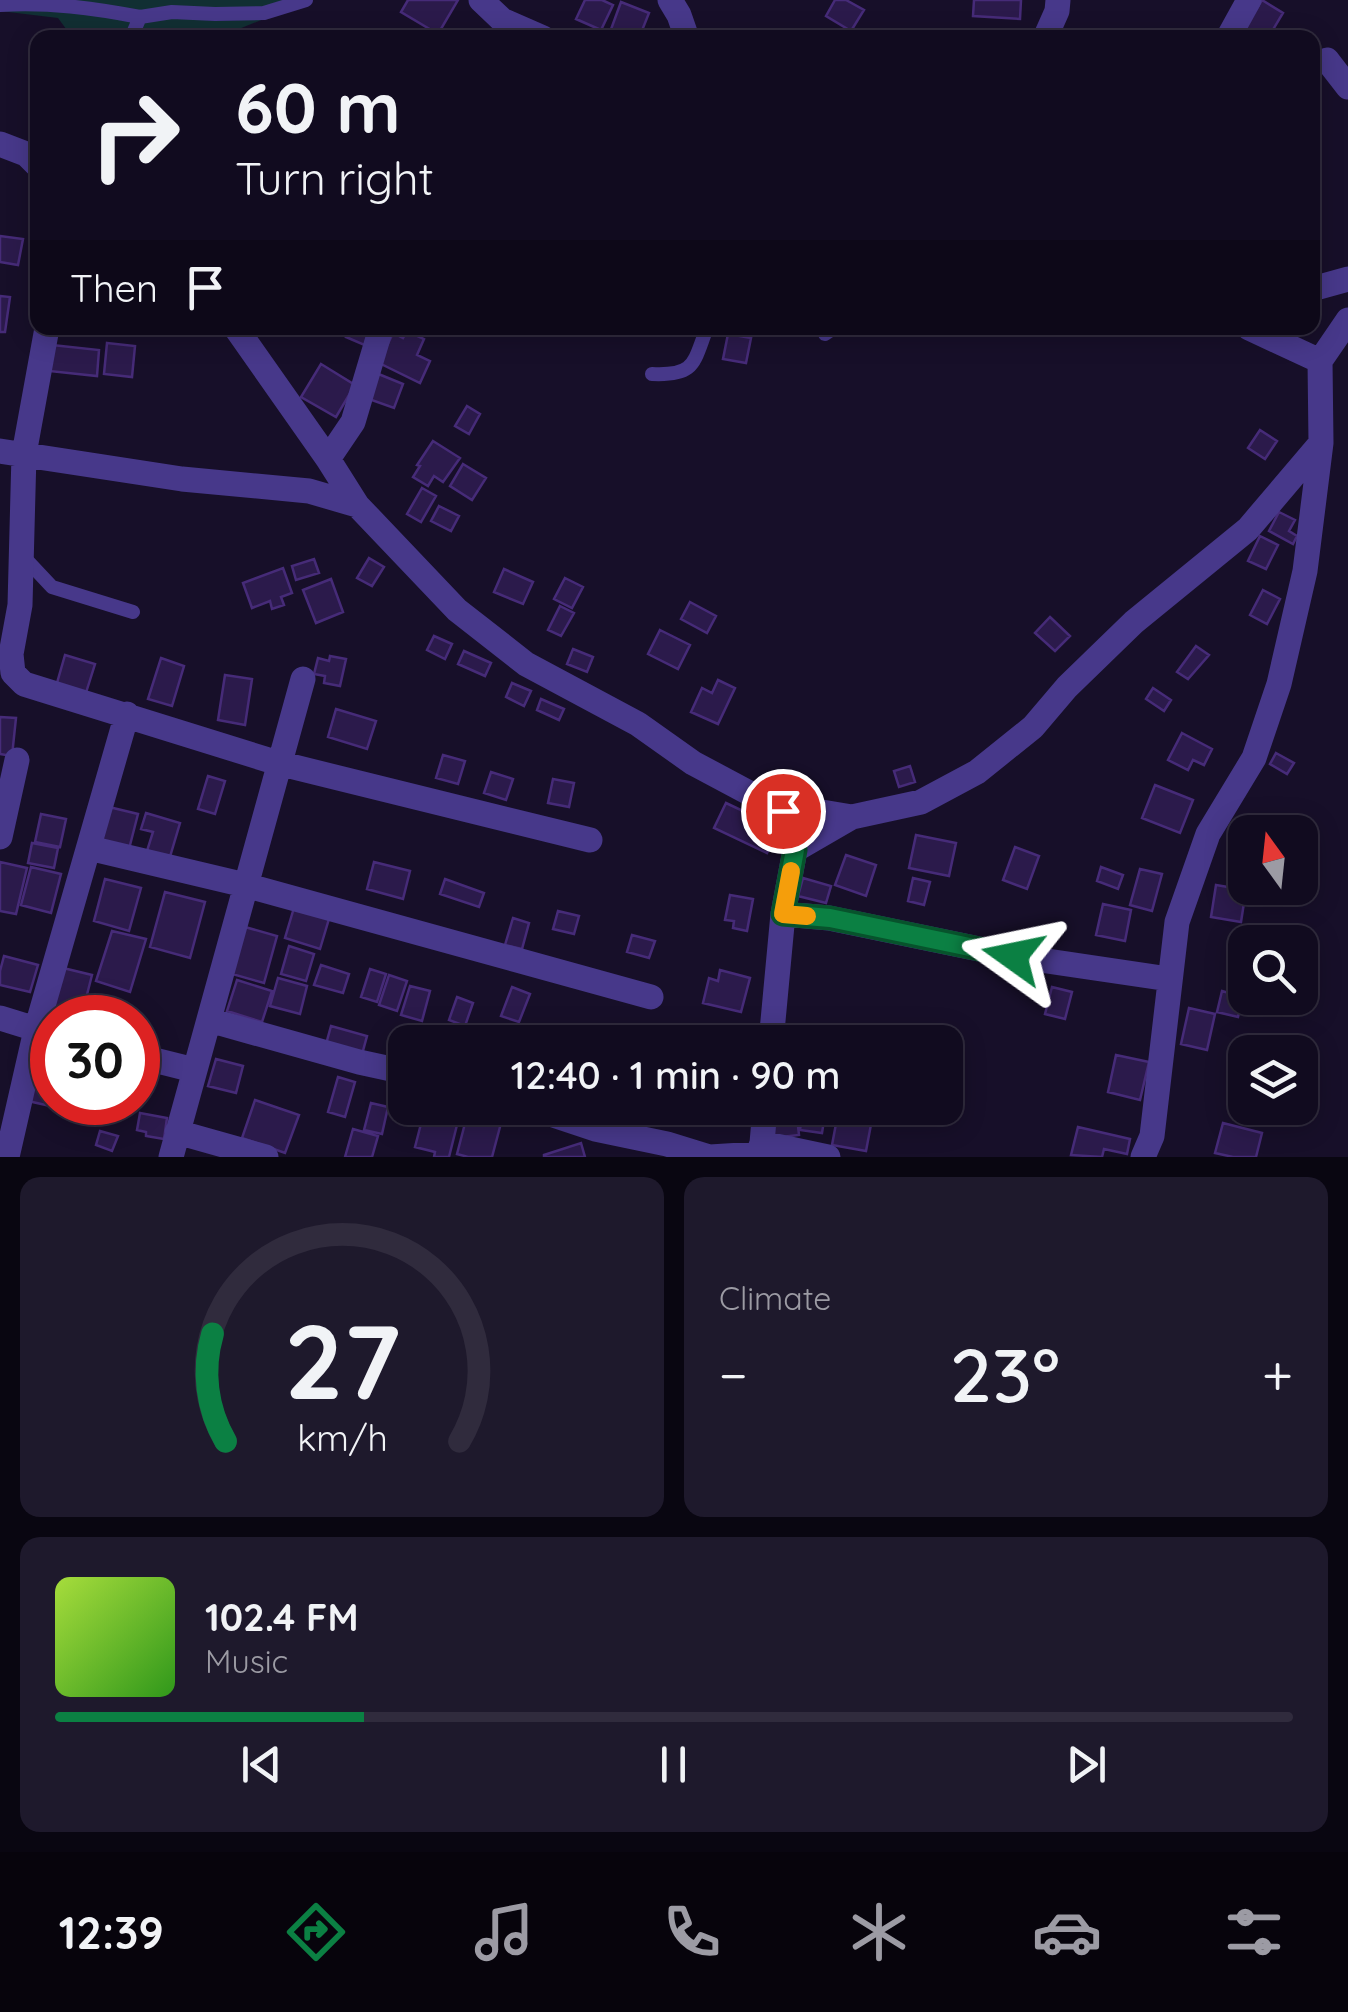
<!DOCTYPE html>
<html lang="en">
<head>
<meta charset="utf-8">
<style>
	:root { --surface:#110b1f; --page:#1e192c; --text:#f1f3f6; --muted:#9c9ba4; --line:#302b3d; --accent:#0b8043 }
	body { margin:0; font-family:Quicksand,sans-serif; background:var(--page); color:var(--text); height:100vh; display:flex; flex-direction:column; font-size:38px; white-space:nowrap }
	* { box-sizing:border-box; margin:0 }
	p { font-size:32px; color:var(--muted) }
	.icon { flex:none; width:55px; height:55px; fill:none; stroke:currentColor; stroke-width:2; stroke-linecap:round; stroke-linejoin:round }
	.map { position:relative; height:1157px; overflow:hidden }
	.sheet { display:flex; flex-direction:column; gap:20px; padding:20px; background:#090611; flex:1 }
	.sheet>* { flex:none }
	.top-card { position:absolute; left:30px; top:30px; width:1290px; height:305px; border-radius:20px; box-shadow:0 5px 25px #0003,0 0 0 2px var(--line); background:#110b1f; color:var(--text); overflow:hidden }
	.needle { width:65px; rotate:345deg }
	.controls { position:absolute; left:1228px; top:815px; display:grid; gap:20px }
	.controls a { display:grid; place-items:center; width:90px; height:90px; border-radius:20px; background:var(--surface); box-shadow:0 5px 25px #0003,0 0 0 2px var(--line); font-size:50px }
	.speed { position:absolute; left:30px; top:995px; display:flex; gap:20px; font-size:50px; font-weight:700; text-align:center }
	.speed>* { display:grid; place-content:center; width:130px; height:130px; border-radius:50%; background:var(--surface); box-shadow:0 5px 25px #0003,0 0 0 2px var(--line); line-height:1 }
	.speed .limit { border:15px solid #d22; background:#fff; color:#111 }
	.pin { position:absolute; display:grid; place-items:center; width:85px; height:85px; color:#fff; margin:-42px; border:5px solid #fff; border-radius:50%; box-shadow:0 2px 10px #0007 }
	.me { position:absolute; width:110px; margin:-55px; rotate:282deg; stroke-linejoin:round; filter:drop-shadow(0 0 8px #0008) }
	.turn { display:flex; align-items:center; gap:35px; height:210px; padding:0 40px; font-size:45px }
	.turn .icon { width:130px; height:130px; stroke-width:2.5 }
	.turn b { display:block; font-size:70px; line-height:85px }
	.then { display:flex; align-items:center; height:95px; padding:0 40px; background:#0003; gap:20px; font-size:38px }
	.big { font-size:75px; font-weight:600; line-height:1.1 }
	.sheet .widget { flex:1; display:flex; flex-direction:column; justify-content:center; gap:15px; min-width:0; padding:0 35px; border-radius:20px; background:var(--page) }
	.sheet .dial { align-items:center; gap:0 }
	.dial svg { height:260px; overflow:visible; fill:none; stroke:var(--line); stroke-width:7; stroke-linecap:round; text-anchor:middle }
	.dial text { fill:var(--text); stroke:none }
	.song { display:flex; align-items:center; gap:30px }
	.cover { width:120px; height:120px; border-radius:15px; background:linear-gradient(135deg,hsl(80 70% 55%),hsl(110 70% 35%)) }
	.played { height:10px; border-radius:5px; background:linear-gradient(90deg,var(--accent) 25%,var(--line) 25%) }
	.keys { display:flex; justify-content:space-around; direction:ltr }
	.heat { display:flex; justify-content:space-between; align-items:center; font-size:55px; direction:ltr }
	.sheet .tiles { flex:1; display:grid; gap:20px; grid-template-columns:1fr 1fr }
	.widget:last-child { grid-column:span 2 }
	.trip { position:absolute; left:388px; top:1025px; width:575px; height:100px; border-radius:20px; background:var(--surface); box-shadow:0 5px 25px #0003,0 0 0 2px var(--line); font-weight:600; line-height:100px; text-align:center }
	.tab-bar { display:flex; height:160px; justify-content:space-around; align-items:center; background:#07040c; color:var(--muted) }
	.tab-bar .icon { width:70px; height:70px }
	.tab-bar .on { color:var(--accent) }
	.tab-bar b { font-size:45px; color:var(--text) }
	.map>svg:first-child { display:block }
</style>
</head>
<body>
<div class="map">
<svg width="1348" height="1157" viewBox="0 0 1348 1157">
	<rect width="100%" height="100%" fill="#170f29"/>
	<path fill="#112f33" d="M0,0h310l-93,38 -145,-1 -14,-19 -58,-7z"/>
	<path fill="#2b1a4b" stroke="#462b78" stroke-width="2.5" d="M408,0h50l-20,34 -37,-22z
		M585,0h17l11,5 -12,25 -25,-11z
		M835,0h11l18,10 -13,21 -25,-15z
		M974,0h47l-1,19 -47,-3z
		M1262,0l21,13 -15,25h-17l-9,-6z
		M621,2l28,11 -10,25h-15l-14,-6z
		M0,236l23,3 -5,26 -18,-3z
		M0,296l10,1 -5,35h-5z
		M350,328h20l-1,19 -23,-10z
		M407,331l17,8 -7,16 13,6 -10,22 -41,-20 14,-30 10,5z
		M728,334l23,4 -5,25 -23,-4z
		M107,343l28,3 -3,31 -28,-3z
		M52,345l47,5 -2,26 -48,-5z
		M321,364l34,21 -19,32 -35,-20z
		M376,373l27,11 -9,24 -28,-10z
		M467,406l13,8 -11,20 -14,-8z
		M1260,430l17,11 -12,18 -17,-11z
		M433,441l27,17 -17,24 -9,-6 -6,10 -15,-9 7,-11 -3,-1z
		M463,464l23,14 -14,22 -22,-14z
		M422,488l14,8 -15,26 -14,-8z
		M439,506l20,10 -8,15 -20,-10z
		M1279,512l16,8 -6,11 8,5 -4,8 -24,-13z
		M1260,536l18,9 -12,24 -18,-8z
		M369,558l15,9 -12,19 -15,-8z
		M314,559l5,14 -23,7 -4,-14z
		M283,568l9,25 -11,4 3,8 -12,4 -2,-8 -18,7 -9,-25z
		M504,569l29,13 -10,22 -29,-12z
		M565,578l18,9 -11,21 -18,-9z
		M331,579l12,33 -27,11 -13,-33z
		M1263,590l17,9 -13,25 -17,-9z
		M690,602l26,14 -9,17 -26,-14z
		M560,606l14,7 -13,23 -13,-6z
		M1050,617l20,19 -15,15 -20,-18z
		M660,630l30,15 -12,24 -30,-15z
		M434,636l18,8 -7,15 -18,-9z
		M1196,646l13,9 -21,24 -11,-7z
		M573,649l20,8 -6,15 -20,-8z
		M464,651l27,12 -6,13 -27,-12z
		M65,655l30,9 -11,35 -29,-9z
		M330,656l16,3 -6,27 -16,-3 1,-7 -11,-2 4,-16 11,3z
		M161,658l23,8 -12,40 -24,-7z
		M225,675l27,4 -7,46 -27,-5z
		M718,680l17,8 -17,36 -27,-12 11,-24 10,5z
		M512,683l19,8 -7,15 -18,-9z
		M1153,688l18,12 -7,11 -18,-12z
		M541,699l23,10 -5,11 -22,-10z
		M336,709l40,12 -9,28 -39,-12z
		M0,717l16,1 -4,38 -12,-2z
		M1182,733l30,16 -8,16 -11,-5 -5,10 -20,-10z
		M1276,753l18,10 -7,11 -17,-10z
		M443,755l22,6 -7,23 -22,-6z
		M910,766l5,16 -16,5 -5,-16z
		M491,772l22,7 -7,21 -22,-7z
		M208,776l17,5 -10,33 -17,-5z
		M553,779l21,4 -5,24 -21,-4z
		M1155,785l38,15 -13,33 -38,-15z
		M726,803l53,25 -12,25 -53,-25z
		M109,807l29,7 -9,35 -29,-8z
		M146,813l34,10 -11,37 -23,-6 7,-22 -12,-3z
		M41,814l25,5 -6,28 -25,-5z
		M916,835l40,8 -7,33 -40,-8z
		M32,843l26,5 -4,20 -26,-5z
		M1015,847l24,9 -12,33 -24,-9z
		M846,855l30,10 -10,31 -31,-11z
		M0,862l27,6 -11,46 -16,-3z
		M374,862l36,9 -7,28 -36,-10z
		M31,867l30,7 -10,39 -30,-8z
		M1101,867l22,8 -5,14 -21,-8z
		M1140,869l22,5 -10,37 -22,-6z
		M803,878l28,8 -5,17 -28,-7z
		M913,878l17,4 -6,23 -16,-4z
		M105,879l36,9 -12,43 -35,-10z
		M445,879l39,14 -5,14 -39,-13z
		M1216,885l30,5 -5,32 -30,-5z
		M165,892l40,10 -15,56 -40,-11z
		M730,895l23,4 -6,32 -14,-3 1,-7 -9,-1z
		M296,901l35,11 -11,37 -35,-11z
		M1103,904l28,6 -6,31 -29,-6z
		M558,911l21,5 -5,18 -21,-5z
		M513,918l16,5 -7,26 -17,-4z
		M245,927l32,9 -13,47 -32,-9z
		M112,931l34,8 -16,53 -34,-11z
		M632,935l23,6 -6,17 -22,-6z
		M289,946l25,8 -8,27 -25,-7z
		M4,956l34,9 -8,27 -30,-7v-14z
		M321,965l28,9 -6,19 -29,-8z
		M59,967l33,8 -11,43h-15l-19,-5z
		M370,969l16,5 -9,28 -16,-5z
		M720,970l30,8 -9,34 -38,-9 6,-25 9,3z
		M389,975l18,6 -10,30 -18,-6z
		M278,978l29,8 -7,28 -30,-8z
		M237,980l35,11 -10,31 -35,-11z
		M410,986l20,5 -8,30 -21,-6z
		M512,987l18,7 -11,28 -18,-6z
		M1052,987l20,5 -7,27 -20,-5z
		M1222,991l21,6 -5,20 -21,-5z
		M457,997l16,6 -8,23 -16,-6z
		M1189,1008l26,6 -8,36 -26,-6z
		M331,1026l36,10 -6,22 -36,-10z
		M1116,1055l33,7 -9,38 -32,-8z
		M216,1059l27,7 -7,27 -28,-7z
		M38,1064l14,3v35h8l-1,6 -31,-7z
		M338,1077l17,5 -10,35 -17,-5z
		M255,1100l44,15 -14,38 -43,-15z
		M68,1102h34l-3,14 -33,-7z
		M371,1103l17,4 -6,27 -18,-4z
		M469,1108h36l-13,49h-24l-11,-3z
		M577,1108h45l-4,15 -42,-11z
		M769,1108h27l3,27 -27,3z
		M803,1108h23l-4,25 -22,-3z
		M839,1108l34,6 -7,37 -34,-6z
		M140,1113l27,5 -3,21 -18,-3v-4l-9,-2z
		M423,1116l34,9 -8,32h-15l1,-5 -20,-5z
		M1223,1123l39,10 -6,24h-23l-18,-4z
		M1078,1127l52,12 -3,15 -23,-5 -2,8 -31,-2z
		M353,1129l25,7 -6,21h-27z
		M100,1131l18,5 -6,15 -16,-6z
		M581,1143l4,14h-41v-2z"/>
	<g fill="none" stroke-linecap="round" stroke-linejoin="round">
		<path stroke="#47388a" stroke-width="14" d="M0,5c48,-3 93,3 140,12
			M131,38l9,-21 32,-5 43,2 49,-1 42,-13
			M825,334l9,-6
			M652,374c44,2 41,-11 55,-46
			M21,554l31,33 81,25"/>
		<path stroke="#47388a" stroke-width="25" d="M481,0l21,20 41,18
			M670,0l9,15 8,23
			M1045,38l12,-27 1,-11
			M1228,38l21,-38
			M1327,60l21,27
			M0,144l26,10 12,12
			M1312,289l36,-10
			M47,328l-23,126 -4,151 -9,49 2,19 11,11 254,79 312,77
			M236,328l92,131 29,46 100,105 69,54 112,60 55,39 90,48h33l36,6 69,-15 56,-30 56,-45 34,-40 67,-65 114,-93 73,-86
			M1249,328l71,33
			M0,451l182,28 127,12 48,14
			M328,459l25,-37 28,-94
			M0,837l17,-77
			M89,848l156,37 406,112
			M795,850l57,-33
			M783,914l46,4 184,38 156,23
			M0,1018l52,16
			M209,1020l150,42 46,10
			M771,1042l12,-128 12,-64 -12,-39
			M138,1056l56,14
			M532,1108l63,21 72,15 42,13
			M177,1132l89,25
			M762,1143l66,14
			M760,1156l-2,-2 4,-11 3,-35
			M7,1157l29,-127 91,-316
			M171,1157l132,-478
			M710,1157l48,-3
			M1143,1157l9,-21 25,-214 31,-88 46,-76 25,-74 26,-113 16,-128 -1,-82 28,-41"/>
	</g>
	<g fill="none" stroke-linecap="round" stroke-linejoin="round">
		<defs>
			<path id="route" d="M783,811l12,39 -12,64 47,4 183,38"/>
		</defs>
		<use href="#route" stroke="#07532c" stroke-width="25"/>
		<use href="#route" stroke="#0b8043" stroke-width="18"/>
		<path stroke="#f59e0b" stroke-width="18" d="M791,871l-8,43 24,2"/>
	</g>
</svg>
<div class="controls">
<a><svg class="needle" viewBox="-14 -14 28 28"><path d="M0-13l5 13h-10z" fill="#e53935"/><path d="M0 13l5-13h-10z" fill="#9c9ba4"/></svg></a>
<a><svg class="icon" aria-label="search" viewBox="0 0 24 24"><circle cx="10" cy="10" r="6"/><path d="M15 15l6 6"/></svg></a>
<a><svg class="icon" aria-label="layers" viewBox="0 0 24 24"><path d="M12 4l9 5-9 5-9-5zM3 14l9 5 9-5"/></svg></a>
</div>
<div class="speed"><div class="limit">30</div></div>
<div class="pin" style="left:783px;top:811px;background:#d93025"><svg class="icon" aria-label="arrive" viewBox="0 0 24 24"><path d="M6 21V4h12l-3 4 3 4H6"/></svg></div>
<svg class="me" style="left:1013px;top:956px" viewBox="-20 -20 40 40"><path d="M0-17L14 15 0 8-14 15z" fill="#0b8043" stroke="#fff" stroke-width="4"/></svg>
<div class="trip">12:40 · 1 min · 90 m</div>
<div class="top-card">
<div class="turn"><svg class="icon" aria-label="right" viewBox="0 0 24 24"><path d="M7 20v-9h11M14 6l5 5-5 5"/></svg><div><b>60 m</b>Turn right</div></div>
<div class="then">Then<svg class="icon" aria-label="arrive" viewBox="0 0 24 24"><path d="M6 21V4h12l-3 4 3 4H6"/></svg></div>
</div>
</div>
<section class="sheet">
<div class="tiles">
<div class="widget dial"><svg viewBox="0 0 100 80">
<path d="M14 69A42 42 0 1 1 86 69"/>
<path d="M14 69A42 42 0 0 1 10 36" stroke="#0b8043"/>
<text x="50" y="56" font-size="32" font-weight="700">27</text>
<text x="50" y="72" font-size="11">km/h</text>
</svg></div>
<div class="widget"><p>Climate</p>
<div class="heat"><a>−</a><b class="big">23°</b><a>+</a></div>
</div>
<div class="widget">
<div class="song"><i class="cover"></i><div><b>102.4 FM</b><p>Music</p></div></div>
<div class="played"></div>
<div class="keys"><svg class="icon" aria-label="previous" viewBox="0 0 24 24"><path d="M18 5L8 12l10 7zM5 5v14"/></svg><svg class="icon" aria-label="pause" viewBox="0 0 24 24"><path d="M8 5v14M16 5v14"/></svg><svg class="icon" aria-label="next" viewBox="0 0 24 24"><path d="M6 5l10 7-10 7zM19 5v14"/></svg></div>
</div>
</div>
</section>
<nav class="tab-bar">
<b>12:39</b>
<svg class="icon on" aria-label="directions" viewBox="0 0 24 24"><path d="M12 3l9 9-9 9-9-9zM9 14v-3h6M13 9l2 2-2 2"/></svg>
<svg class="icon" aria-label="music" viewBox="0 0 24 24"><path d="M9 18V5l10-2v13"/><circle cx="6" cy="18" r="3"/><circle cx="16" cy="16" r="3"/></svg>
<svg class="icon" aria-label="phone" viewBox="0 0 24 24"><path d="M5 4h4l2 5-3 2q2 4 5 5l2-3 5 2v4C11 20 4 13 5 4z"/></svg>
<svg class="icon" aria-label="climate" viewBox="0 0 24 24"><path d="M12 3v18M4 7l16 10M4 17L20 7"/></svg>
<svg class="icon" aria-label="car" viewBox="0 0 24 24"><path d="M5 17H2v-5l4-1 3-4h7l3 4 3 1v5h-3M9 17h6M6 11h13"/><circle cx="7" cy="17" r="2"/><circle cx="17" cy="17" r="2"/></svg>
<svg class="icon" aria-label="filters" viewBox="0 0 24 24"><path d="M4 7h16M4 17h16"/><circle cx="9" cy="7" r="2"/><circle cx="15" cy="17" r="2"/></svg>
</nav>
</body>
</html>
